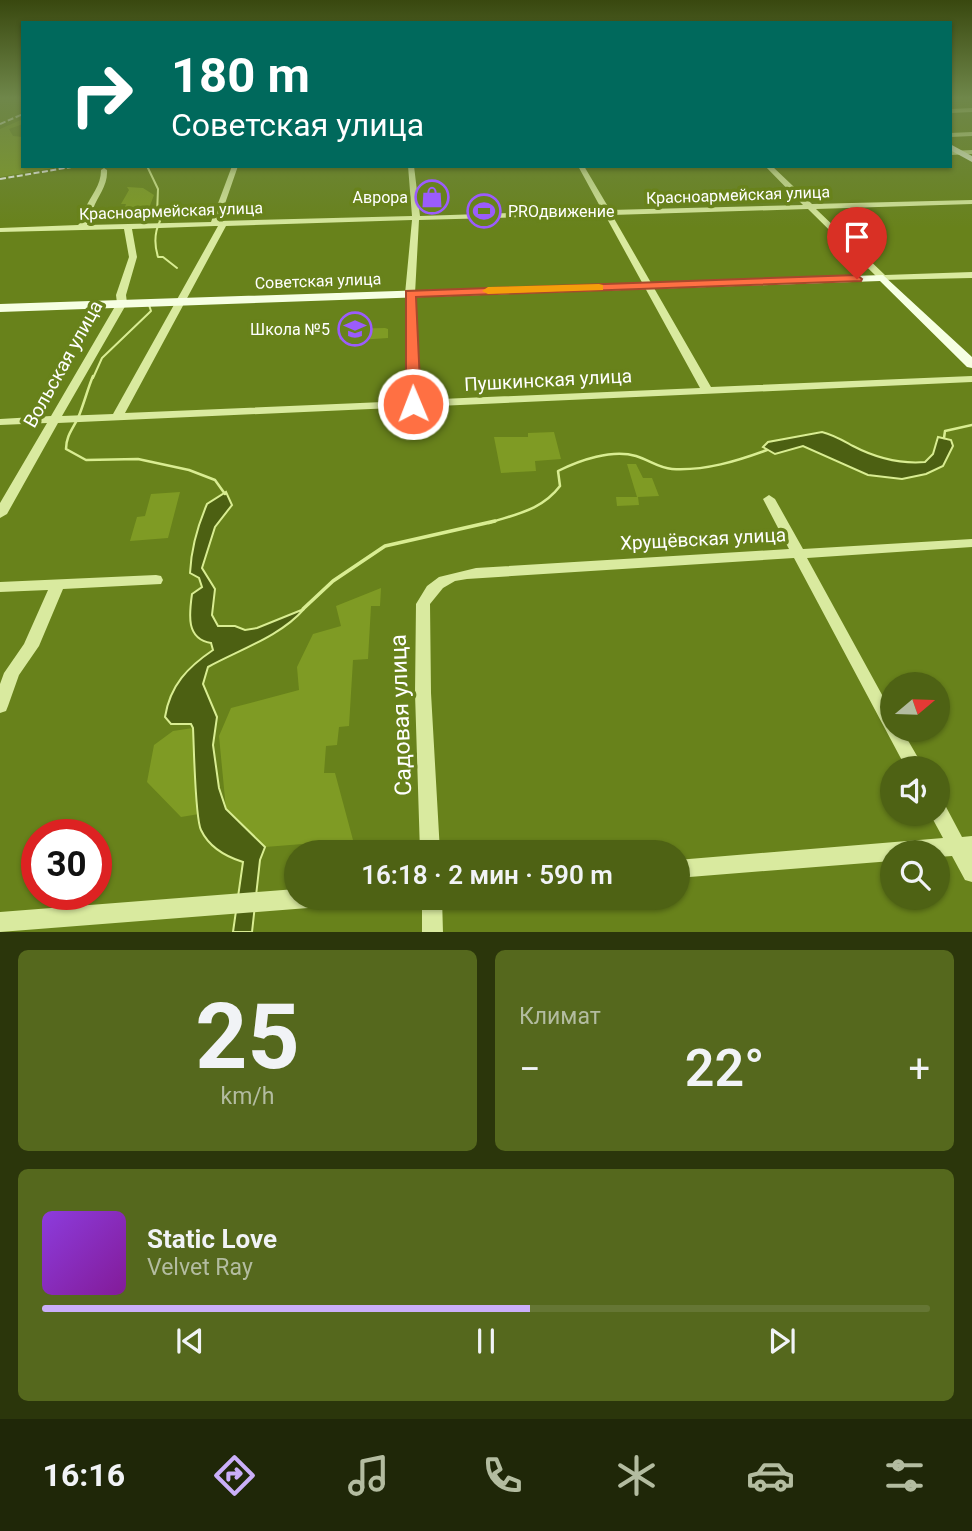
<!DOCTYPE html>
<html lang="ru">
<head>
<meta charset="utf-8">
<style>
	:root { --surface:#4e6214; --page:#55681d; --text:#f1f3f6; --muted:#b3bca0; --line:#657634; --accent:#caaff9 }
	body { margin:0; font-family:Roboto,sans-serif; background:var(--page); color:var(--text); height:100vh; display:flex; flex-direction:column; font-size:26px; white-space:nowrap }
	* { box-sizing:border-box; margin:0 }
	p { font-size:23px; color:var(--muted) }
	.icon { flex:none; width:38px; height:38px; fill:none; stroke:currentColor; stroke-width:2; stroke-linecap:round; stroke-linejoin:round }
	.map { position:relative; height:932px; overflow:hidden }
	.details { display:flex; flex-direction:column; gap:18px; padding:18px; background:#2b360b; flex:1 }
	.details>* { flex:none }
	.guide { position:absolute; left:21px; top:21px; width:931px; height:147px; border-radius:0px; box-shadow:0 2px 5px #0004; background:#00695c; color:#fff; overflow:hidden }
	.needle { width:46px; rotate:71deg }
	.fabs { position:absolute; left:880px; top:672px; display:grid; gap:14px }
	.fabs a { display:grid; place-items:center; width:70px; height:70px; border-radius:50%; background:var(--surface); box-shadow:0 2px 5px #0004; font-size:35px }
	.speed { position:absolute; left:21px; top:819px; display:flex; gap:14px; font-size:35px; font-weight:700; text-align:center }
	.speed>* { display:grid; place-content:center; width:91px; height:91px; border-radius:50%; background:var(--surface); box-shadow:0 2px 5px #0004; line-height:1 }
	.speed .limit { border:10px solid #d22; background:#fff; color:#111 }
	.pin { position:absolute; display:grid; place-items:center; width:60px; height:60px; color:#fff; margin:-72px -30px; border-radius:50% 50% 50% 0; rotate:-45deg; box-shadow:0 0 7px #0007 }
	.pin .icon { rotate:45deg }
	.me { position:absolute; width:77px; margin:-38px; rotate:359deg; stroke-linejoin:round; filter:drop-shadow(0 0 5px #0008) }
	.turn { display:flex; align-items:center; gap:24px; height:147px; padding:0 35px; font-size:32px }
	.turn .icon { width:91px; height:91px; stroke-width:2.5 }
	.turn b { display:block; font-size:49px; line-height:60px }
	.big { font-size:52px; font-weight:600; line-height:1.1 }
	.details .widget { flex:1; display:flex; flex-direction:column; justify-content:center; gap:10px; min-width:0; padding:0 24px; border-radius:10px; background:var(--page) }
	.details .dial { align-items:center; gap:0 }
	.dial b { font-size:91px; line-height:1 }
	.song { display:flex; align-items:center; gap:21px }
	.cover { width:84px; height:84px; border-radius:10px; background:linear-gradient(135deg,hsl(270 70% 55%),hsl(290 70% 35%)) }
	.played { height:7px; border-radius:4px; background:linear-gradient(90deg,var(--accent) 55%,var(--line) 55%) }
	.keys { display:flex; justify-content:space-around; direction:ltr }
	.heat { display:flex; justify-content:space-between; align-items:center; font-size:38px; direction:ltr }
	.details .tiles { flex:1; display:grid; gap:18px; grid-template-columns:1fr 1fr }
	.widget:last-child { grid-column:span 2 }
	.trip { position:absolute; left:284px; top:840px; width:406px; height:70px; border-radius:35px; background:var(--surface); box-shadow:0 2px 5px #0004; font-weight:600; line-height:70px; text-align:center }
	.tabs { display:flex; height:112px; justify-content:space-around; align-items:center; background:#1f2708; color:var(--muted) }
	.tabs .icon { width:49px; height:49px }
	.tabs .active { color:var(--accent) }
	.tabs b { font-size:32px; color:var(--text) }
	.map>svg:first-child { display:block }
</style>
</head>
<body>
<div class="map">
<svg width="972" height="933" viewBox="0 0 972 933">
	<rect width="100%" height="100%" fill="#68821b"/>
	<path fill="#7f9b24" d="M23,119v5l-14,5 4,7 10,1v29h43l-66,11v-48z
		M127,187l16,1 11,7 -5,13 -30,2 6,-3 1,-3h-5l8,-14z
		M344,329l41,-1 3,1v9l-45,3 -4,-2 1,-8z
		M554,432l7,27 -26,2 1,10 -35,2 -7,-36h34v-4z
		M627,464h9l7,14h9l7,18 -21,1 1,8 -22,1 -1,-9h21z
		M180,492l-12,46 -38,3 7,-24 8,-1 6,-22z
		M381,588l-1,18h-9l-3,53 -15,1 -4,66 -10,1 -2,18 -11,1 -2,27h11l18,67 -88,7 -39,-38 -7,-73 12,-28 68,-18 -2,-23 16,-33 28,-8 -5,-20z
		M193,728l6,86 -18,3 -34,-35 7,-37 19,-14z"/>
	<path fill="#4c6012" stroke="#d9ed92" stroke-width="2" d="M822,432c12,3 20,8 31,14 23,12 47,18 72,16l8,-8 5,-17 13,3 2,6 -10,20 -17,8 -24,5 -34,-4 -65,-29 -28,8 -12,-7 5,-5z
		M226,492l6,13 -17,22 -13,41 13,21 -3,26 6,11h17l10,4 12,-2 47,-19c-23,27 -65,41 -96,58l-5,17 14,33 -4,28 6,43 7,21 39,38 -5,13 -8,72h-19l10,-70c-16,-5 -34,-15 -42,-32 -6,-12 -7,-84 -8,-102l-2,-4h-20l-6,-7c5,-32 23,-50 48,-67l-2,-7c-25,-4 -22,-28 -19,-49l10,-7 -3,-9 -9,-5c1,-23 8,-48 17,-69z"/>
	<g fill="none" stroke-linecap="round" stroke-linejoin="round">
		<path stroke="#d9ed92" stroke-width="2" d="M147,166l11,23 -1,25 3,7c-6,12 -6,23 -2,36h5l14,11
			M93,378l9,-20 49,-47 -2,-6"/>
		<path stroke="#d9ed92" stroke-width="2.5" d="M93,376c-5,12 -8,24 -13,37 -5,14 -14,21 -14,36l20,11 52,-1 51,11 26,10 10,14
			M944,438l1,-7 27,-6
			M489,523c27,-9 53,-13 71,-37l-2,-15c22,-11 54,-22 78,-15 13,4 23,12 36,13 33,2 65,-8 95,-19"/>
		<path stroke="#d9ed92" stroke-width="3.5" d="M303,609l30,-28 52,-35 110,-25"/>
		<path fill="#d9ea9f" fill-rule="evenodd" d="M972,108v4l-22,1v-4z
			M972,132v4l-22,1v-4z
			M972,150v4l-22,1v-4z
			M232,166h6l-19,55 193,-5 -4,-50h6l6,50 182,-6 -24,-44h6l26,44 193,-5 -38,-39h7l40,38 160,-4v4l-156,5 69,66 87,-3v6l-92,2 -72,-71 -196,6 99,172 261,-11v6l-914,41 -51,91 -7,4v-15l47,-80 -47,2v-6l51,-3 66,-113 -1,-8 13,-38 -5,-28 -124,3v-4l78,-3c6,-5 5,-8 7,-16 6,-14 16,-23 16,-39l3,-2 3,2c1,16 -9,25 -14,39 -3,6 -1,10 -6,16l124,-3zM605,215l95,173 -282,12 -3,-106 4,-74zM412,220l-7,74 2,107 -282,12 101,-187zM215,226h3l-105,188 -51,2 65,-113 -1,-8 11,-38 -5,-28z
			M769,495l6,4 28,50 169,-10v8l-165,11 85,155v17h10l22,38h-18l-112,-210 -327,21 -12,2 -12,7 -13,16 1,89 9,159h-20l-5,-159 1,-89 11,-18 12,-9 37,-9 313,-19 -26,-50z
			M156,575l5,1 2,4 -2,4 -98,5 -24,57 -20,29 -11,31 -2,5 -6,2v-29l4,-11 20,-29 24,-54 -48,2v-10z
			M938,803l7,2 17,32 10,-1v46l-7,-2 -13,-24 -14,1v-5h-46v9l-215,17v-18l266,-22 -13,-24h8z
			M296,889v9h22l-3,7 -7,3 -308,24v-20z
			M422,898h20l1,35h-21z"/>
		<path fill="#f6ffe3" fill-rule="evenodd" d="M950,144l22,12v6l-22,-12z
			M883,275l89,82v11l-5,-1 -87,-86 -880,31v-8z"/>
		<path stroke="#fff" stroke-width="2" stroke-dasharray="6 2.5" stroke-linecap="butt" d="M0,124l23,-10
			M0,179l77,-13"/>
	</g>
	<linearGradient id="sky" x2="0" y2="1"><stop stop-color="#39480f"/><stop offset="0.43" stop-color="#6f874a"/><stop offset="1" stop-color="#6f874a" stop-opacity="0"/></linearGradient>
	<rect width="972" height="228" fill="url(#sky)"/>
	<path fill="#ff7043" stroke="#a6492c" stroke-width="2" d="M857,275l5,4 -1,2 -445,16 5,107 -8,4 -7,-4v-113z"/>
	<path fill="#f59e0b" d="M599,284l4,1v5l-115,4 -6,-3 6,-4z"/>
	<defs>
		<symbol id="shop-ring" viewBox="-11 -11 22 22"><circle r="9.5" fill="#68821b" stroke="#9b5cfc" stroke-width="1.5"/><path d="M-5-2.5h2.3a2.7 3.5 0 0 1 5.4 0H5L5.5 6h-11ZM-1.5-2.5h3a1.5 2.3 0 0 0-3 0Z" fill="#9b5cfc"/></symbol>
		<symbol id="stadium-ring" viewBox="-11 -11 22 22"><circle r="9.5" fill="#68821b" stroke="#9b5cfc" stroke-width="1.5"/><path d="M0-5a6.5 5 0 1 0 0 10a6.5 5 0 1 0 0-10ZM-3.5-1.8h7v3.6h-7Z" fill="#9b5cfc"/></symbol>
		<symbol id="school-ring" viewBox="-11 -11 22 22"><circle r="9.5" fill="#68821b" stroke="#9b5cfc" stroke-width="1.5"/><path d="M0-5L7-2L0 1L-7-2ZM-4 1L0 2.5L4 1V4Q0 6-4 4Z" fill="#9b5cfc"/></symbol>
	</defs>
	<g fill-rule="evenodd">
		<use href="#shop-ring" x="413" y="178" width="38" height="38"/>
		<use href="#stadium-ring" x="465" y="192" width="38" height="38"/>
		<use href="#school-ring" x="336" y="310" width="38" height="38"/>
	</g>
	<g text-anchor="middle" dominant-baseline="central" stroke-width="7" stroke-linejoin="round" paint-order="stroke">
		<g font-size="16" fill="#fff" stroke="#68821b">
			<text transform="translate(738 195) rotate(-2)">Красноармейская улица</text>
			<text transform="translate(171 211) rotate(-2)">Красноармейская улица</text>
			<text transform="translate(318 281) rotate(-2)">Советская улица</text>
		</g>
		<g font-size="16" fill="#fff" stroke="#68821b" text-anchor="end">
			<text x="408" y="197">Аврора</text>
			<text x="508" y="211" text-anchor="start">PROдвижение</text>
			<text x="330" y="329">Школа №5</text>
		</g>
		<g font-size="19" fill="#fff" stroke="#68821b">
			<text transform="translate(63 364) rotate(-61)">Вольская улица</text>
			<text transform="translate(548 380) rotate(-3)">Пушкинская улица</text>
			<text transform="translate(703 539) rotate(-3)">Хрущёвская улица</text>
		</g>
		<g font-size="23" fill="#fff" stroke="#68821b">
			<text transform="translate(401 715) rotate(-92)">Садовая улица</text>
		</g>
	</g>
</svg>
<div class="fabs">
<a><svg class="needle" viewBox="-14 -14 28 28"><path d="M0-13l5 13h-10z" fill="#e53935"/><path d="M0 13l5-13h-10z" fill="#b3bca0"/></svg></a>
<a><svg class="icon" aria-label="sound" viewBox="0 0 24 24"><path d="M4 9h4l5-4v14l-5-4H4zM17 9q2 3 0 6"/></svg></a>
<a><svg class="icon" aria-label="search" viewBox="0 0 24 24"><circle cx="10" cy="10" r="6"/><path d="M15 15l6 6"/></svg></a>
</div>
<div class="speed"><div class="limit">30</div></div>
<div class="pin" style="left:857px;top:279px;background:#d93025"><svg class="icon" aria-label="arrive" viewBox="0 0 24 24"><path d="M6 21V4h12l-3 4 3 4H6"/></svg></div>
<svg class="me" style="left:413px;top:404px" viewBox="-20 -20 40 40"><circle r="17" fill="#ff7043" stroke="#fff" stroke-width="3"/><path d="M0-11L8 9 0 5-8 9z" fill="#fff"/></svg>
<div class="trip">16:18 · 2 мин · 590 m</div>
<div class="guide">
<div class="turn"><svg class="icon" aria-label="right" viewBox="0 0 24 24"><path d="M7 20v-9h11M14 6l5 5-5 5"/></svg><div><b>180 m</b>Советская улица</div></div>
</div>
</div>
<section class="details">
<div class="tiles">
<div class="widget dial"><b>25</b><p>km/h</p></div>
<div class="widget"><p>Климат</p>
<div class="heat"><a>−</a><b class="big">22°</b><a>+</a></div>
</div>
<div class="widget">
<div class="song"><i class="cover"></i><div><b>Static Love</b><p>Velvet Ray</p></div></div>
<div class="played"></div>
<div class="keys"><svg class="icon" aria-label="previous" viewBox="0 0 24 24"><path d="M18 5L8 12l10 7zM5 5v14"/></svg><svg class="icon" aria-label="pause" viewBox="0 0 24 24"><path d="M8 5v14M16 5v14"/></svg><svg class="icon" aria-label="next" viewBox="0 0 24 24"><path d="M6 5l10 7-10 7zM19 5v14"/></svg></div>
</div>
</div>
</section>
<nav class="tabs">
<b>16:16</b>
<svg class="icon active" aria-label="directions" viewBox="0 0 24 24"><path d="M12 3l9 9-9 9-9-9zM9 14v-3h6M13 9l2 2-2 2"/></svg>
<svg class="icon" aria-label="music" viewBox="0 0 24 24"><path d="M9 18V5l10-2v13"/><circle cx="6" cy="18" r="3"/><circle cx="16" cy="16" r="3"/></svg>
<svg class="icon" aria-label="phone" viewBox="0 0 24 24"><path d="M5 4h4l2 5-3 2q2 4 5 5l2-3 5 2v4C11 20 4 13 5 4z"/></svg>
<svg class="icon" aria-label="climate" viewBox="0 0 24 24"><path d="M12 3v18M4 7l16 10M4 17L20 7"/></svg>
<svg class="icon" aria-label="car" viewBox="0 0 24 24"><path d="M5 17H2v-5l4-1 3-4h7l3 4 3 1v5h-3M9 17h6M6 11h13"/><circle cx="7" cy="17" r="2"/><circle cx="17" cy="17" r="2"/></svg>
<svg class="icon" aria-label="filters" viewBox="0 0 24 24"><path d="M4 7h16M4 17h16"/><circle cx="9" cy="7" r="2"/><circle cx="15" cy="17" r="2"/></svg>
</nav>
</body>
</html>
